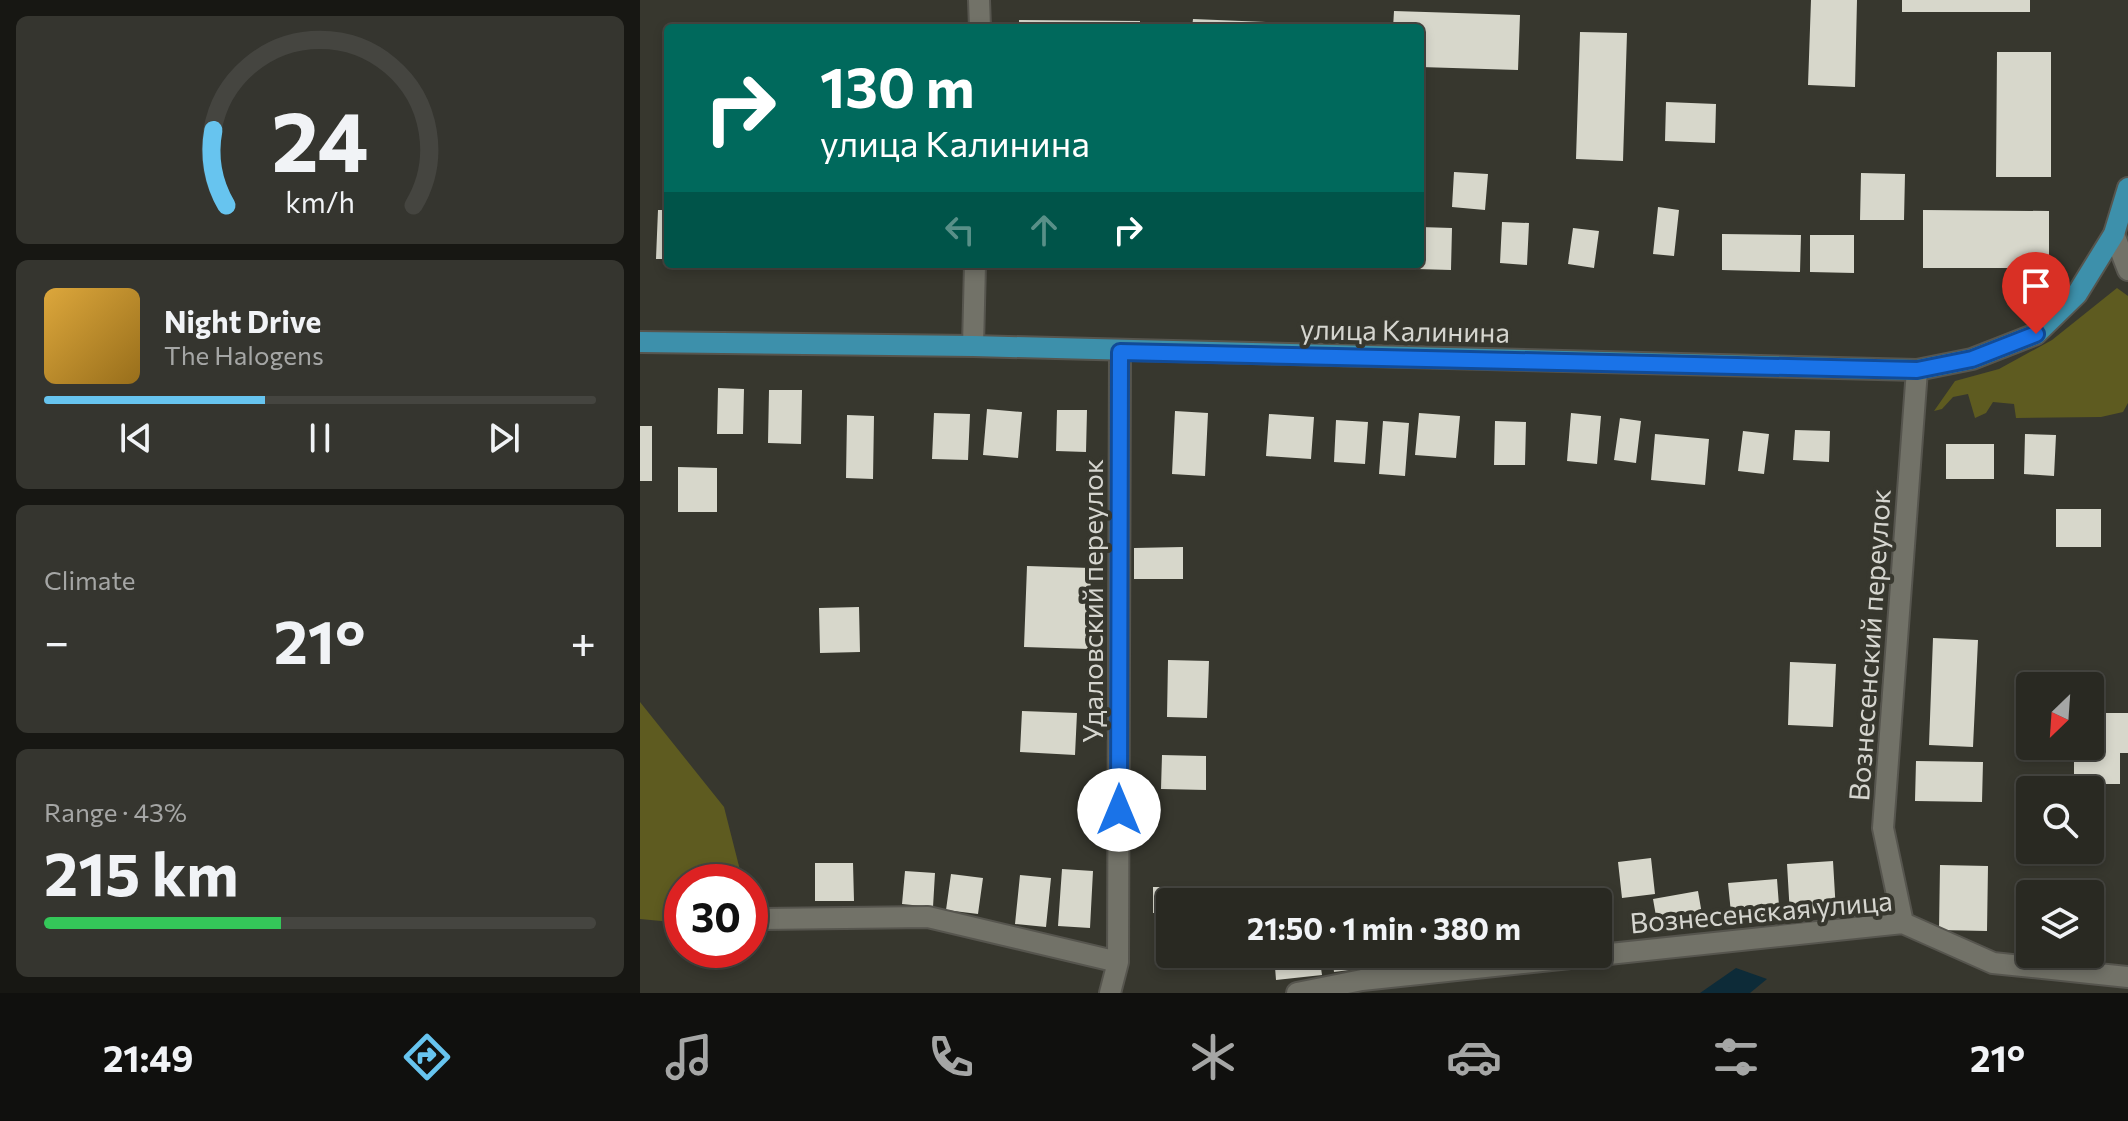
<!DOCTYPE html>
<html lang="en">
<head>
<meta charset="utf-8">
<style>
	:root { --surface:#292922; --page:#35352f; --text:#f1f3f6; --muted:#a5a6a5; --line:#454540; --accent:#67c4ef }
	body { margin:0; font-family:Commissioner,sans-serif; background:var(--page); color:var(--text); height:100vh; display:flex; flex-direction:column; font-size:30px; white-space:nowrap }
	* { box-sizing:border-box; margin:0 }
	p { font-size:26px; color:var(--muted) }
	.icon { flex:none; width:44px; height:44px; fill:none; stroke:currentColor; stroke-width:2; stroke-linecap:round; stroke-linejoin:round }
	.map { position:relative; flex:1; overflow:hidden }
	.panel { display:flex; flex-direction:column; gap:16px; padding:16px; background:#171713; width:640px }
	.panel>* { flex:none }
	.top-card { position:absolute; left:24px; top:24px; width:760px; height:244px; border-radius:8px; box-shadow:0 4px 12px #0003,0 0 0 2px var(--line); background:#00695c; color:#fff; overflow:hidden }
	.needle { width:52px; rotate:205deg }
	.controls { position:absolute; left:1376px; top:672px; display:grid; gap:16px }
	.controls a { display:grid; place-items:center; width:88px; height:88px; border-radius:8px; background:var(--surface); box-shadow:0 4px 12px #0003,0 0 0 2px var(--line); font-size:40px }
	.speed { position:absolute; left:24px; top:864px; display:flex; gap:16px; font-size:40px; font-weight:700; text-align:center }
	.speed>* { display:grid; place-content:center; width:104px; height:104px; border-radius:50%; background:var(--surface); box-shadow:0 4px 12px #0003,0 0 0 2px var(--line); line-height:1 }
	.speed .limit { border:12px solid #d22; background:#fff; color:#111 }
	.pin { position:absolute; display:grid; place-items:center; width:68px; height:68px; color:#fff; margin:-82px -34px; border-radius:50% 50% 50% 0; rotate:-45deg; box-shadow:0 0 8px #0007 }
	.pin .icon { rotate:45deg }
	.me { position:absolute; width:88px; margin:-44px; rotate:0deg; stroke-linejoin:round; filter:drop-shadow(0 0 6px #0008) }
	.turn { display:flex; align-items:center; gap:28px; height:168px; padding:0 24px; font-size:36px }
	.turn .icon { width:104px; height:104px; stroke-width:2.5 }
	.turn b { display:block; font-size:56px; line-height:68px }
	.lanes { display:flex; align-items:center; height:76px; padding:0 24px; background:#0003; justify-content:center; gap:40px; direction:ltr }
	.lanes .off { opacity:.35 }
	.big { font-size:60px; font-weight:700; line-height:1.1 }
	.panel .tile { flex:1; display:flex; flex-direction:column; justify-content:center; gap:12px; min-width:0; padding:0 28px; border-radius:12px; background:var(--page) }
	.panel .dial { align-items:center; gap:0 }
	.dial svg { height:208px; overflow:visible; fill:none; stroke:var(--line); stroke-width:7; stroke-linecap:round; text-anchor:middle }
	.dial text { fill:var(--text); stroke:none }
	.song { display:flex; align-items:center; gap:24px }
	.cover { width:96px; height:96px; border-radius:12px; background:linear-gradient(135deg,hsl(40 70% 55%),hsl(40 70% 35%)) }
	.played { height:8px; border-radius:4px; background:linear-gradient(90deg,var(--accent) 40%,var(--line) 40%) }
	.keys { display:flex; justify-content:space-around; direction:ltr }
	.heat { display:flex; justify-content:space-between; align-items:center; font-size:44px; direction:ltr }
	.charge { height:12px; border-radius:6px; background:linear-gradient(90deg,#34c759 43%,var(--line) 0) }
	.trip { position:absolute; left:516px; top:888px; width:456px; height:80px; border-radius:8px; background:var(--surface); box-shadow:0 4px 12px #0003,0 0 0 2px var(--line); font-weight:700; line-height:80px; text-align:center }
	.tabs { display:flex; height:128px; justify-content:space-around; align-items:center; background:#10100e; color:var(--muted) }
	.tabs .icon { width:56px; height:56px }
	.tabs .current { color:var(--accent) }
	.tabs b { font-size:36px; color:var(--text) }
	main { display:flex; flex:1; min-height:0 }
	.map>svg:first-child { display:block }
</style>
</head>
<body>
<main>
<section class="panel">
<div class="tile dial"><svg viewBox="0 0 100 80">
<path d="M14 69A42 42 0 1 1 86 69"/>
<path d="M14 69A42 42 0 0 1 9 40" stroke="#67c4ef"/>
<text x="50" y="56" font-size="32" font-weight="700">24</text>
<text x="50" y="72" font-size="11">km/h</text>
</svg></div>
<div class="tile">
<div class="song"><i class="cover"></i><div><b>Night Drive</b><p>The Halogens</p></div></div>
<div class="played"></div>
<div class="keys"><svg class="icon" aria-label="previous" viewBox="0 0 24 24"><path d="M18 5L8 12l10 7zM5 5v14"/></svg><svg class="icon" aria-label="pause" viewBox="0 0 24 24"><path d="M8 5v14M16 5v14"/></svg><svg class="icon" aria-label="next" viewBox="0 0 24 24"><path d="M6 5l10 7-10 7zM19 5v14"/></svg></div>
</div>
<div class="tile"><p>Climate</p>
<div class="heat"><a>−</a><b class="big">21°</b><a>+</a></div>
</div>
<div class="tile"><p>Range · 43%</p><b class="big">215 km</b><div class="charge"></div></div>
</section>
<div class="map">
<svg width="1488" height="993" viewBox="0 0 1488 993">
	<rect width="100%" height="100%" fill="#37372e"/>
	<path fill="#5e5b20" d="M1477,288l11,8v107l-5,9 -22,5 -85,1 -2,-14 -21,-2 -7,11 -11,5 -7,-24 -15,3 -11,12 -8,2 21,-30 44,-12 53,-29z
		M0,702l84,105 19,75h-61v41l-42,-4z"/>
	<path fill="#0d2b38" d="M1096,968l31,11 -17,14h-50z"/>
	<path fill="#d7d7cb" d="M1171,0h46l-2,87 -47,-2z
		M1262,0h128v12h-128z
		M754,11l126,4 -2,55 -98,-3v-39h-27z
		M553,19l121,5v4h-122z
		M379,20l121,1v7h-121z
		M940,32l47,1 -4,128 -47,-2z
		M1357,52h54v125h-55z
		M1026,102l50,2 -1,39 -50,-2z
		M814,172l34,2 -3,36 -33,-3z
		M1221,173l44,1 -1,46h-44z
		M1018,207l21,3 -5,46 -21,-2z
		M18,210h10v49h-12z
		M1283,210l126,1v57h-126z
		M862,222l27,1 -2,42 -27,-2z
		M780,227l32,1 -1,42 -35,-1v-5h4z
		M933,228l26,3 -5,37 -26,-4z
		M1082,234l79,1 -1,37 -78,-2z
		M1170,235h44v38l-44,-1z
		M574,264h33v3l-33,1z
		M651,264h38v4h-38z
		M78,388l26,1 -1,45h-26z
		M129,390h33l-1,54 -33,-1z
		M347,409l35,3 -4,46 -35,-3z
		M417,410h30l-1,42 -30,-1z
		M535,411l33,2 -3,63 -33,-2z
		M294,413l36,1 -2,46 -36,-1z
		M779,413l41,3 -4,42 -41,-3z
		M931,413l30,3 -4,48 -30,-3z
		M629,414l45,3 -3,42 -45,-3z
		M207,415l27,1 -1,63 -27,-1z
		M980,418l21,3 -5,42 -22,-3z
		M696,420l32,2 -3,42 -31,-2z
		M743,421l26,2 -4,53 -26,-2z
		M855,421l31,1 -1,43h-31z
		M0,426h12v55h-12z
		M1155,430l35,1 -1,31 -36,-2z
		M1103,431l26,3 -5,40 -26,-3z
		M1015,434l54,5 -4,46 -54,-5z
		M1385,434l31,1 -2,41 -30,-2z
		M1306,444h48v35h-48z
		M38,467l39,1v44h-39z
		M1416,509h45v38h-45z
		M543,547v32h-49v-31z
		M387,566l64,2 -2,81 -65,-2z
		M219,607l1,45 -40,1 -1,-45z
		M1293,638l45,2 -5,107 -44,-2z
		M528,660l41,1 -2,57 -40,-1z
		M1150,662l46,2 -3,63 -45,-2z
		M382,711l55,2 -2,42 -55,-3z
		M1450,713h38v40h-8v31h-46v-38h16z
		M522,755l44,1v34l-45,-1z
		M1276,761l67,1 -1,40 -67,-1z
		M1011,858l4,36 -33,4 -4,-36z
		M1193,861l3,51 -46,3 -3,-51z
		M175,863h38l1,38h-39z
		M1300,865l48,1 -1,65 -48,-1z
		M422,869l31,2 -3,57 -32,-2z
		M265,871l30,2 -2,34 -31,-3z
		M311,874l32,4 -5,36 -32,-4z
		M380,875l31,3 -5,49 -31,-3z
		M1137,879l3,40 -48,4 -4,-40z
		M513,887h44v15h-27v11h-17z
		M1058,891l6,35 -45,7 -6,-34z
		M1386,903h4v43h-5z
		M966,905l4,36 -12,1v-36z
		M634,954h45l3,21 -46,5z
		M692,954h31l2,14 -31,4z
		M745,954h27l2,9 -27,5z"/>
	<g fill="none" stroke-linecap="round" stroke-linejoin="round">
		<defs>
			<path id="minor" d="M339,0l1,28
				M1474,234l14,36
				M333,346l2,-82
				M120,919l168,-2 190,45
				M1263,923l-20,-95 34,-458
				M470,993l8,-31 2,-610
				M657,993l65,-13 541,-57 90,40 135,14"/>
			<path id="major" d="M0,342l333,4 944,24 55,-11 64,-25 41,-40 37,-60 14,-46"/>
		</defs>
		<use href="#minor" stroke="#56554e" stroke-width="24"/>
		<use href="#major" stroke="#56554e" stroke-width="24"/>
		<use href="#minor" stroke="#727268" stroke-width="20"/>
		<use href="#major" stroke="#3d90ab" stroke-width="20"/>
	</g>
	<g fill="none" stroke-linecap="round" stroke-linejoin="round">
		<defs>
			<path id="route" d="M479,810l1,-458 797,18 55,-11 64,-25"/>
		</defs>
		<use href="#route" stroke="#114b97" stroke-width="20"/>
		<use href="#route" stroke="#1a73e8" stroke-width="14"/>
	</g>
	<g text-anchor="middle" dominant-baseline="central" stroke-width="8" stroke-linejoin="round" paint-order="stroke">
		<g font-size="28" fill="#d5d5cf" stroke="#37372e">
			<text transform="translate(765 330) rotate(1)">улица Калинина</text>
			<text transform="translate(452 601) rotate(-90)">Удаловский переулок</text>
			<text transform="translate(1229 645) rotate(-86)">Вознесенский переулок</text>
			<text transform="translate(1121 911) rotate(-5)">Вознесенская улица</text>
		</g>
	</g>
</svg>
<div class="controls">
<a><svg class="needle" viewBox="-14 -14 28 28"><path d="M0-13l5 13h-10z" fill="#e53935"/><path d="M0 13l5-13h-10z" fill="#a5a6a5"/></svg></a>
<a><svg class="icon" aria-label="search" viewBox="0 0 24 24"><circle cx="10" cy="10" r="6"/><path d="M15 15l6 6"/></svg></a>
<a><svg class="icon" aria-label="layers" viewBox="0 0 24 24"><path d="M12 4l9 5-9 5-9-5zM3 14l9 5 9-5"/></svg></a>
</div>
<div class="speed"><div class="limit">30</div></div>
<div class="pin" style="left:1396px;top:334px;background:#d93025"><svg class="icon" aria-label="arrive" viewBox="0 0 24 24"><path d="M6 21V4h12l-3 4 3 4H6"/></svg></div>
<svg class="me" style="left:479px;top:810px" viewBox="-20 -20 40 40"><circle r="19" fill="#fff"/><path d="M0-13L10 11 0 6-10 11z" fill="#1a73e8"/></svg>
<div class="trip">21:50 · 1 min · 380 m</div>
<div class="top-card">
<div class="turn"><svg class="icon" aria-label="right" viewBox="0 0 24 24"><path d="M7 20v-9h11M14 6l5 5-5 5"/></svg><div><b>130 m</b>улица Калинина</div></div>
<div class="lanes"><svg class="icon off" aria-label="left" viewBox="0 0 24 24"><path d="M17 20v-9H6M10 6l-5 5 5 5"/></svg><svg class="icon off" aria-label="ahead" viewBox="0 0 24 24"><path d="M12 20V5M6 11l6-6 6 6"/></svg><svg class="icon" aria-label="right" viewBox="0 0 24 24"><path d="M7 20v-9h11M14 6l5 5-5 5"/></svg></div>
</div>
</div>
</main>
<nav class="tabs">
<b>21:49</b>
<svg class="icon current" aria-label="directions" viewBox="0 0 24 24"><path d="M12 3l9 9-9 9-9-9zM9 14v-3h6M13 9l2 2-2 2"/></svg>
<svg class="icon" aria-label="music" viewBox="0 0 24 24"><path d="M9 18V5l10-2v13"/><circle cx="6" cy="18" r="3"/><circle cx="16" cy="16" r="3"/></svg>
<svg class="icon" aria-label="phone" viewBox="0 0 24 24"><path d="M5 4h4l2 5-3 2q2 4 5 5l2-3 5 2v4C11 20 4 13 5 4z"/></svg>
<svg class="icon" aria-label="climate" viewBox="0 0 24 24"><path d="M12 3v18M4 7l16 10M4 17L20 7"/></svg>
<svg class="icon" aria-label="car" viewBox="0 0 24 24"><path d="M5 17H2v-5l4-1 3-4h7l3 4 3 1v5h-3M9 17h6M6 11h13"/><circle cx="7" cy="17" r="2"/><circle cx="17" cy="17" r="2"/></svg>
<svg class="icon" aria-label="filters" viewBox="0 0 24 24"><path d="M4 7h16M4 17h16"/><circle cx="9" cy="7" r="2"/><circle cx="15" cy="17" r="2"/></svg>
<b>21°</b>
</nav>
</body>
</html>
